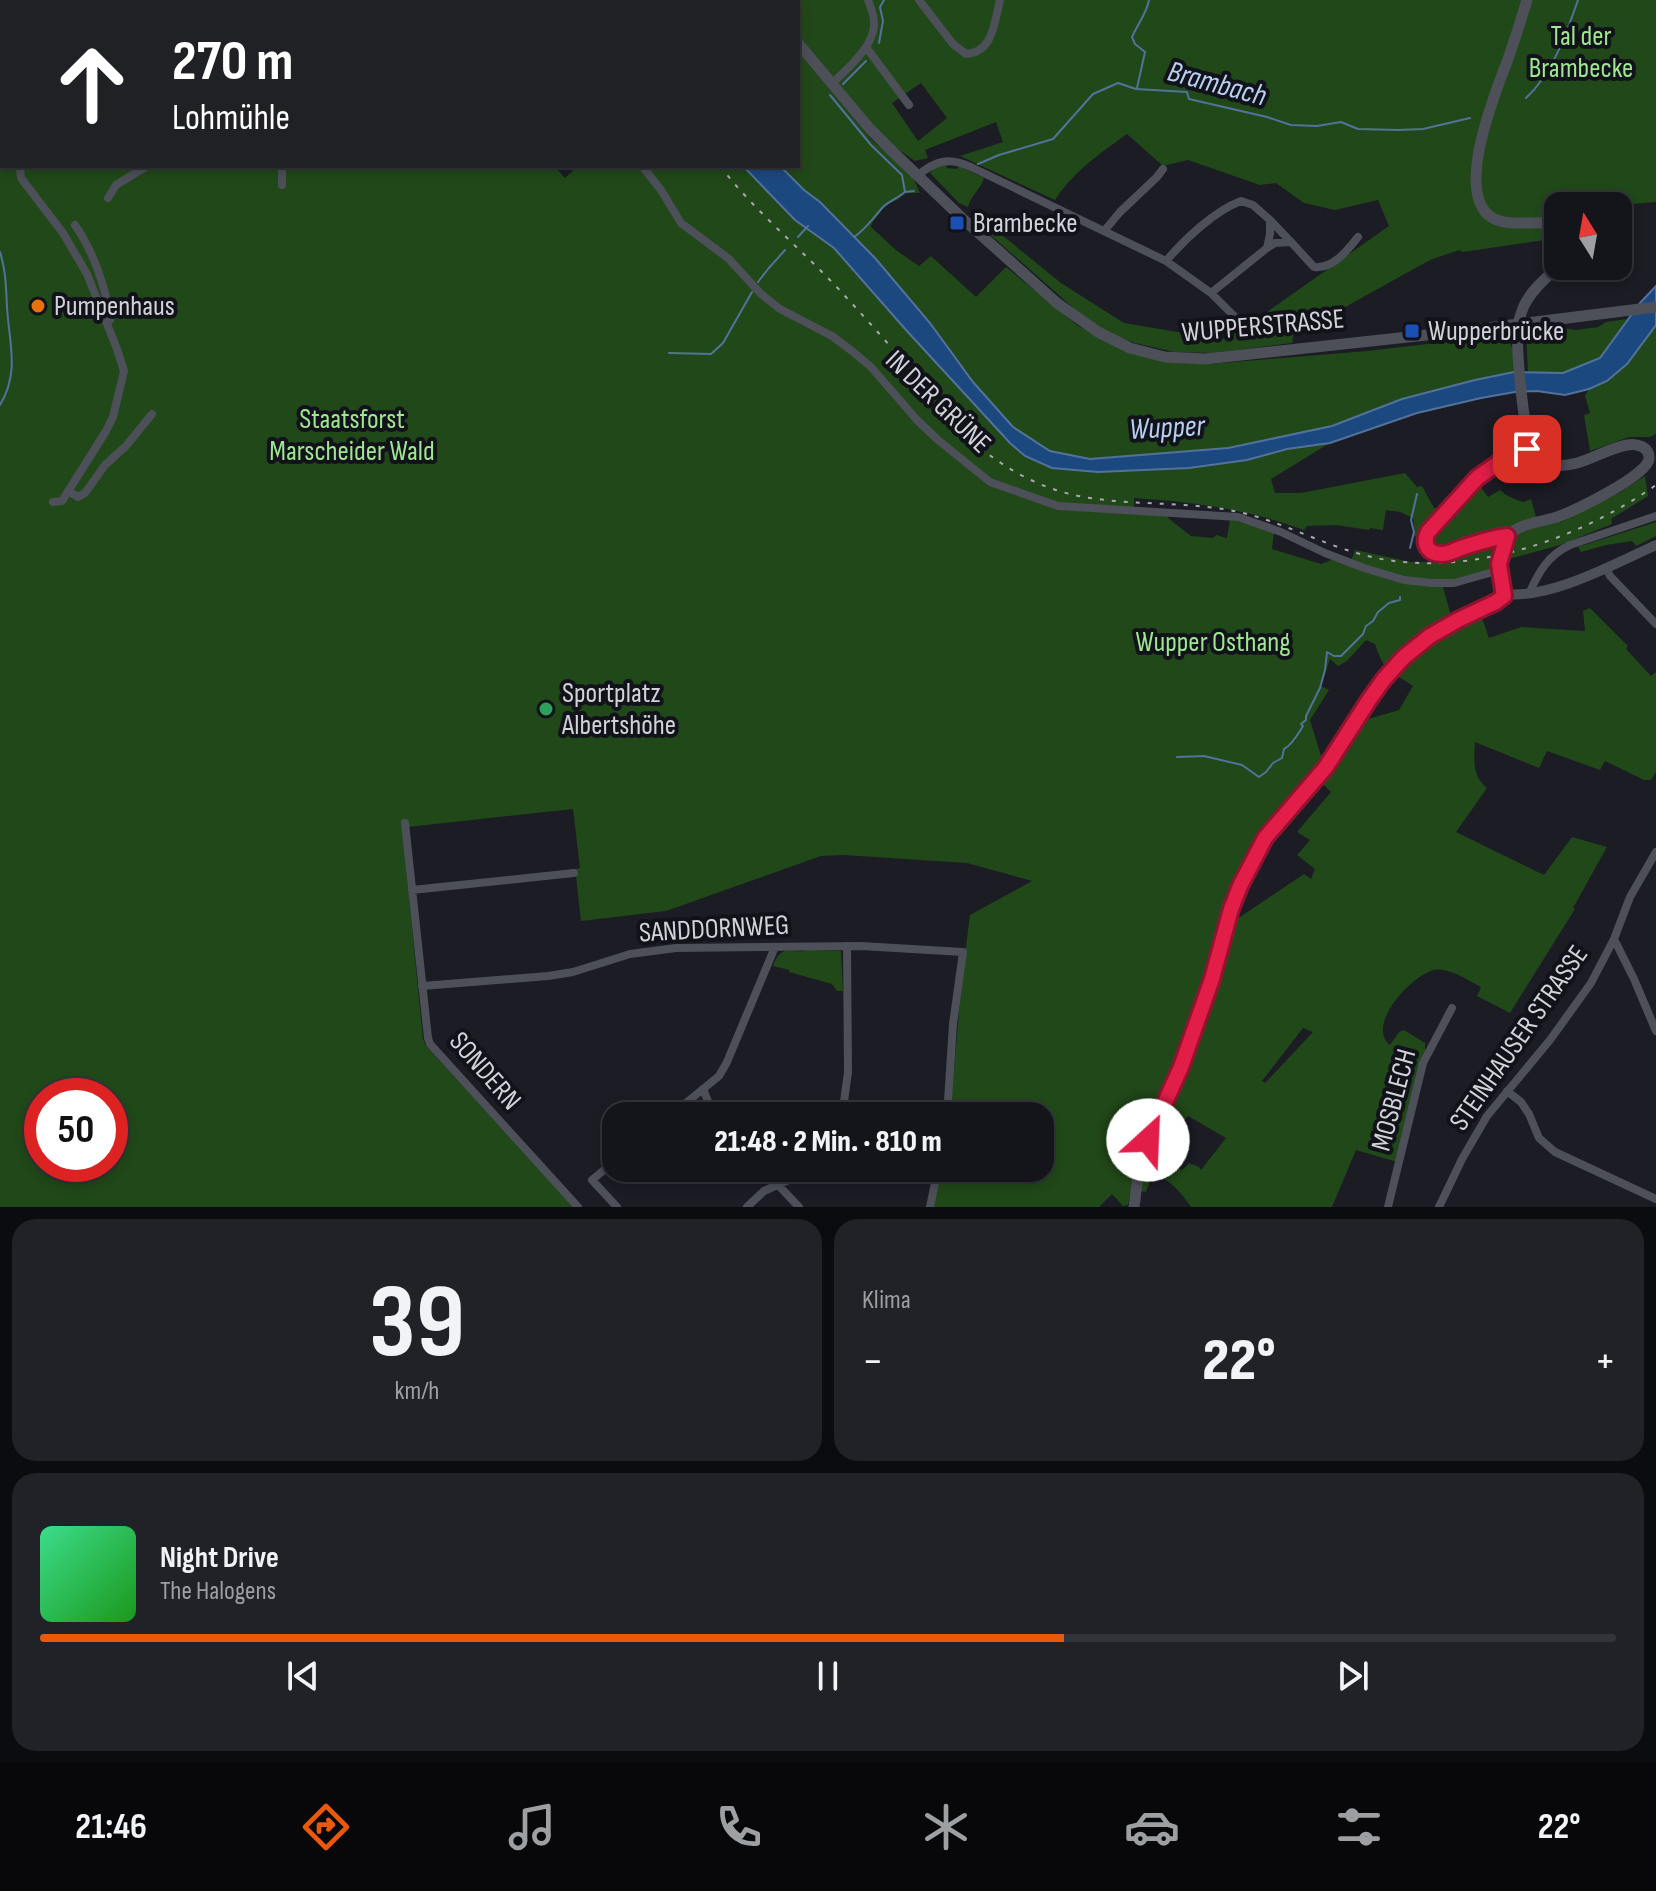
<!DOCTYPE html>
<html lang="de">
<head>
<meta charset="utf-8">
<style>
	:root { --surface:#14151b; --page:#212228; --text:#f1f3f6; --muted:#9d9fa3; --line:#33343a; --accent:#ea580c }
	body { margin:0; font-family:"Sofia Sans Condensed",sans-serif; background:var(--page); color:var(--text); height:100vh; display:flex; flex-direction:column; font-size:30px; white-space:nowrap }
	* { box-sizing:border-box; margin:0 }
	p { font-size:26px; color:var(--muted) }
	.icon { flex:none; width:44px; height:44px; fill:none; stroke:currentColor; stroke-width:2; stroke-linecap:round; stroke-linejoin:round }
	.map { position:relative; height:1207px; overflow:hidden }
	.details { display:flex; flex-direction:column; gap:12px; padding:12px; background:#0b0c0f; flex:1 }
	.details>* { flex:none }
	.banner { position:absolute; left:0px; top:0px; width:800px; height:168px; box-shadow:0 4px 12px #0003,0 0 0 2px var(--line); background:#202124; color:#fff; overflow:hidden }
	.needle { width:52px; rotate:349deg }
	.tools { position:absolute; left:1544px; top:192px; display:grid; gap:16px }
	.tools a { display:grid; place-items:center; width:88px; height:88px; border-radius:16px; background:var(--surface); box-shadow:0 4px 12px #0003,0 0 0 2px var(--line); font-size:40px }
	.speed { position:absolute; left:24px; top:1078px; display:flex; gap:16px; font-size:40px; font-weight:700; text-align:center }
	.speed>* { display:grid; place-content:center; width:104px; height:104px; border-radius:50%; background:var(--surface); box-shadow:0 4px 12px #0003,0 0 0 2px var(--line); line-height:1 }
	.speed .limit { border:12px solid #d22; background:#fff; color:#111 }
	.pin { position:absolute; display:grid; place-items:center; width:68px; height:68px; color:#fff; margin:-34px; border-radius:16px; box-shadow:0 4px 12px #0006 }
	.me { position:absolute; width:88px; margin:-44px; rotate:25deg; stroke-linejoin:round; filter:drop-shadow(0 0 6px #0008) }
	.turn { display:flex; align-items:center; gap:28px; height:168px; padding:0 40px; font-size:36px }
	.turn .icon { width:104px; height:104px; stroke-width:2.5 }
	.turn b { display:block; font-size:56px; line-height:68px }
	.big { font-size:60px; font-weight:800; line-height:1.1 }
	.details .card { flex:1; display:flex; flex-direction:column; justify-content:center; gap:12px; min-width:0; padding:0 28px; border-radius:24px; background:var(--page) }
	.details .dial { align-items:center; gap:0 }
	.dial b { font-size:104px; line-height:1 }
	.song { display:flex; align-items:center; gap:24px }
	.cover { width:96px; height:96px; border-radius:12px; background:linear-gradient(135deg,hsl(150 70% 55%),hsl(120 70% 35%)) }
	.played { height:8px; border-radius:4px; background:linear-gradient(90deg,var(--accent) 65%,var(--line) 65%) }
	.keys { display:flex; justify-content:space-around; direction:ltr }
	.heat { display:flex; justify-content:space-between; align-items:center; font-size:44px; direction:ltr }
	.details .tiles { flex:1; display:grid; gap:12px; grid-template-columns:1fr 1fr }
	.card:last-child { grid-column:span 2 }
	.trip { position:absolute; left:602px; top:1102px; width:452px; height:80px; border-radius:24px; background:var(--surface); box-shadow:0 4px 12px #0003,0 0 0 2px var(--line); font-weight:800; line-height:80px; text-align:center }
	.menu { display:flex; height:128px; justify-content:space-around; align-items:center; background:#08080b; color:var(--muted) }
	.menu .icon { width:56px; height:56px }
	.menu .selected { color:var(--accent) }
	.menu b { font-size:36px; color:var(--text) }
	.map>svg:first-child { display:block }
</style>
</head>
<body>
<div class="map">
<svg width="1656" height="1207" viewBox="0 0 1656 1207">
	<rect width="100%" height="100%" fill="#1b1c24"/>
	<path fill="#214819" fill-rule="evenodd" d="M0,0h515l1,2h-514v164h552l11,12 13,-12h185l239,259 54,35 191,-1 41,-10 42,-6 -59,36 4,14h26l104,-20 12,14 5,-1 12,22 13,1 27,-31 14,19 12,-7c8,7 14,9 23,12l8,-3 5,18 25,5 58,-29 26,-17 3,20 -37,23 1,5 -52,21 -51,14 -18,10 -40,11h-10l14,50 27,-12 7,20 32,-11 64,4 -2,-20 7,-3 38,38 -2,3 25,27 5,-4v100l-5,8h-7l-39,-19 -5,9 -53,-19 -8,17 -64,-26c-1,18 -3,34 12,46l-31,44 88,43 28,-38 35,10 -34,61 2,1 -65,104 -33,-17 4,-9c-12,-6 -32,-20 -47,-17 -22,5 -69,55 -44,75l9,-13 5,-2 21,13v8l-28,111 -41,-12 -24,57h-141c-9,-13 -22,-30 -39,-32l-6,17 -15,-2 -3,15 -5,1 -11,-12 -13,13h-166l8,-39h99v-52h-90l12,-139 8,-62 62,-34 -65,-18 -124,-8 -22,1 -155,55 -85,10 -5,-45v-7l4,-1 -7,-59 -165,18 -6,-1 21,213 3,7 148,161h-574zM1134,498c60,4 113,11 170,32l3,-4 29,-1 33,5 1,-2 13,2 3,-20 14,2 13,6 2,15 -2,3 5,1 29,-27 -20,28 1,7 8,6 1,11h-26l-56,-12 -6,16 -15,-7 -13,5 -49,-15 2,-17 -44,-13 -3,19 -11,-3 -3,3 -22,-2 -23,-18v-2l-34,-2zM1366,640l9,4c10,30 14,25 38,42l-14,24 -34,10 -44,62 10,10 -34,40 13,8 -13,15 18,14 -4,10 -7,-5 -70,47 -17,60 -22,64 -10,-6c7,-21 16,-42 23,-63 17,-51 24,-106 57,-149 18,-23 40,-41 58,-65l-13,-42 19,-30 -8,-4 9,-27 8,7 9,-5zM1303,1028l10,4 -48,51 -3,-2zM42,1096h68v68h-68zM1188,1116l38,22 -25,32 -2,-3 -10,-4 -7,7 -21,-10 6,-19z
		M769,0h887v202l-24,2 -14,4v-2h-60v27l-6,6 -89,13 -4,-2 -29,10 -137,76 -1,7 -80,10 -38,-1 -39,-9 -20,-7 -29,-17 -109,-96 4,-5 80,65 63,40 95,16h4l24,-13 142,-100 -11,-26 -43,10 -31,-7 -28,-20 -16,2 -72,-25 -25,6 -36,-32c-29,21 -52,36 -72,66l-95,-44 43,-14 -7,-20 -71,28 3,8 -13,3 -19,-13 -22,-22 -76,-91v-33h-27zM921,83l26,35 -29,23 -26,-38z
		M798,51l73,88 41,36 8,18h-15l-6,6 -13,6 -14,18 -1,4 25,23 23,16 12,-10 45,41 30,-30 71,58 33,19 100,20 157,-13 130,-15 12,5 4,9 1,22 -112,27 -70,27 -104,22 -139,11 -39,-8 -37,-24 -40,-45 -43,-59 -55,-65 -55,-56 -16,-12 -24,-24h18z
		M946,165l1,3 10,1 2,-3 25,12c-3,11 -13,17 -16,29l-9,-4 -29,-30 5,-6z
		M1627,319l-27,39 -38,15h-34l-2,-42 38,-3 12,2 22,-3 8,-5z
		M1656,325v109l-6,3h-21l-39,14 -6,-36 6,-2 -5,-17 4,-7 18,-8 20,-17z
		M1656,522v14l-20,10 -4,-5 -26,4 -25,7 -3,-5z
		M810,950l31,1 2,40h-6l-5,-7 -43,-12v-2l-16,-4c9,-24 17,-11 37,-16z"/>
	<path fill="#1c4880" stroke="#53729b" stroke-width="2" d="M743,166h37l24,24 16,12 55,56 55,65 43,59 40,45 37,24 40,8 138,-11 104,-22 70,-27 73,-19 39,-8 49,1 37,-15 40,-55 16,-17v39l-29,39 -20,17 -18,8 -24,6 -28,-4 -22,1 -34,6 -64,15 -87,30 -43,6 -40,11 -58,8 -91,4 -46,-4 -27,-12 -15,-13 -104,-113 -72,-82 -39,-28z"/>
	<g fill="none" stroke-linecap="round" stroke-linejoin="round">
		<path stroke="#53729b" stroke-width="2" d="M879,43l4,-22 -3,-14 4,-7
			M843,84l23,-23
			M1137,88l8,-36 -10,-8 -3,-7c5,-12 15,-24 17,-37
			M830,95l41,50 31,30 3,17
			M1526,98c27,-25 40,-64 52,-98
			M978,164l21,-9 54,-16 40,-45 25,-11 18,6 51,3 2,7 78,18 24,8 26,1 24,-4 17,7 41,1 24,-1 47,-11
			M798,237l10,-11
			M854,237c12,-8 19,-19 29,-30 6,-6 15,-9 22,-15l9,-1
			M0,252c6,19 6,36 7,55 2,36 13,65 -7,98
			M758,282l10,-13 17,-19
			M669,353l42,1 12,-11 29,-51
			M1410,548l4,-16 -3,-12 6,-26
			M1177,757l27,-1 38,9 17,12 7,-5 7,-9 9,-5 2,-9c8,-4 14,-15 19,-23l-2,-2 5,-4v-4l14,-28 5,-18 2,-18 7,4h7l22,-22 3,-8 7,-5 5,-9 11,-9 11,-3v-3"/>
		<path stroke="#4d4f59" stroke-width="8" d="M515,0l1,2
			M919,0l34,44 13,10c28,-2 28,-32 34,-54
			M866,47l43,58
			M832,84c15,-16 40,-35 42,-58 1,-9 -3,-18 -6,-26
			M20,166l1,12 42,55 24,41 30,75 7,22 -11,46 -7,14 -44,70 -9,1
			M642,166l19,24 20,33 48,36 31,34 20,16 52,27 20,15 19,16 46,53 21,20 52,42 68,24 180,11 43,15 44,21 39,15 40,12 28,3h22l46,-13
			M917,176c19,-16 32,-19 54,-9l195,94 45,32 26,26
			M282,185v-19
			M108,198l8,-13 31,-19
			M1270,220l21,22
			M75,225c18,26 29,59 35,89v6l-3,3
			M1105,230l15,-18 37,-35 6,-8
			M1267,248l8,-5 16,-1 23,25c19,2 33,-16 44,-30
			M1166,261c18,-21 48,-50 75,-60l12,4 17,15v14l-3,14 -56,45
			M68,491l10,6 7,-4 20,-28 21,-19 26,-32
			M1507,536c-14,1 -26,5 -39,10 -8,2 -17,8 -26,8 -14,0 -20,-10 -14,-22l49,-54 11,-9 13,-8 30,-13
			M1606,568l4,8 46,48
			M1529,594c9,-21 19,-39 41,-49l86,-29
			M405,823l23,215 2,6 148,163
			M412,890l162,-17
			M1614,939l20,40 22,52
			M422,986l126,-10 25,-4 57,-18 46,-6 185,-2 102,6 -10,72 -6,92
			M703,1089l11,27
			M1507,1091l14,11 8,12 10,24 16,14 101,47
			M670,1116l49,-40 8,-14 48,-115
			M842,1116l6,-44 -1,-126
			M616,1160l-24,20 25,27
			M762,1168l37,39
			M747,1207l17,-16 51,-23
			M930,1207l8,-39
			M1388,1207l35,-144 29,-55
			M1439,1207l23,-48 25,-43 63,-76 41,-57 23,-44 16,-42 26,-45"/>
		<path stroke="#4d4f59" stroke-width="10" d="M1505,594c46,5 109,-30 151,-49"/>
		<path stroke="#4d4f59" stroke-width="11" d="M762,0l2,2
			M1527,0c-6,20 -12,39 -19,59 -12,32 -54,133 -17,158 16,11 47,3 67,7
			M798,43l72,86 23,23 70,67 94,84 41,29 32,16 35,9 40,2 249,-27 202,-25
			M1134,1207l5,-39 4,-14 38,-87 31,-88 28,-93 25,-48 61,-71 58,-88 20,-22 26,-21 28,-16 38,-18 8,-6 -5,-32 8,-28c13,-13 34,-14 50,-19 17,-6 90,-41 92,-58 1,-12 -12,-16 -22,-14 -27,5 -46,24 -75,20 -6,-1 -12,-3 -16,-8 -13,-15 -20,-110 -18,-132 1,-5 3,-12 5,-17 7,-17 23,-30 36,-42"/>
		<path stroke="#a9aab1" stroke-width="2" stroke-dasharray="4 8" stroke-linecap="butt" d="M583,0l1,2
			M720,166c37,48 85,86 125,130 25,27 49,54 72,82 25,31 50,63 84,85 25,17 54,29 83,34 46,8 93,5 139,12 48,7 90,32 137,45 98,28 215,-12 296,-69"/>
	</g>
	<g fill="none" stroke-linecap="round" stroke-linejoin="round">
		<defs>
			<path id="route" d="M1148,1140l33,-73 31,-88 19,-70 9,-23 25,-48 61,-71 43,-67 15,-21 20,-22 26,-21 28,-16 38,-18 8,-6 -5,-32 8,-28c-16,2 -31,7 -46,12 -6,2 -12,6 -19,6 -14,0 -20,-10 -14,-22l49,-54 24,-17 26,-12"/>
		</defs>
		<use href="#route" stroke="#92132f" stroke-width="20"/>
		<use href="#route" stroke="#e11d48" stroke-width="14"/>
	</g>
	<g fill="#1a4fb4" stroke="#12131a" stroke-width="3">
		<rect x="949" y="215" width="16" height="16" rx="4"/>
		<rect x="1404" y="323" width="16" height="16" rx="4"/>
	</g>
	<circle fill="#e8710a" stroke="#12131a" stroke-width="3" cx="38" cy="306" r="8"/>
	<circle fill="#2e9e5b" stroke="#12131a" stroke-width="3" cx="546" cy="709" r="8"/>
	<g text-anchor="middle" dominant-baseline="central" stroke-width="8" stroke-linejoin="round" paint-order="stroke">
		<g font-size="28" fill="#9ee690" stroke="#12131a">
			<text x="1581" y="36">Tal der<tspan x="1581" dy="32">Brambecke</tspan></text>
			<text x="352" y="419">Staatsforst<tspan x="352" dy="32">Marscheider Wald</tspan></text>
			<text x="1213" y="642">Wupper Osthang</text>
		</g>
		<g font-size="28" fill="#d2d3d9" stroke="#12131a" text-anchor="start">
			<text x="973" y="223">Brambecke</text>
			<text x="54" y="306">Pumpenhaus</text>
			<text x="1428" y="331">Wupperbrücke</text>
			<text x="562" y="693">Sportplatz<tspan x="562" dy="32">Albertshöhe</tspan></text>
		</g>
		<g font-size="28" fill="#d2d3d9" stroke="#12131a">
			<text transform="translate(1263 326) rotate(-5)">WUPPERSTRASSE</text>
			<text transform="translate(938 402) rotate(44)">IN DER GRÜNE</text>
			<text transform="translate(714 929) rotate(-3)">SANDDORNWEG</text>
			<text transform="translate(1519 1038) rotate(-55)">STEINHAUSER STRASSE</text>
			<text transform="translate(485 1071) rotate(49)">SONDERN</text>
			<text transform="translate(1394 1100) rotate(-75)">MOSBLECH</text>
		</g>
		<g font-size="30" font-style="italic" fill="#b7d0f2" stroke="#12131a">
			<text transform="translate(1217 84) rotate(15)">Brambach</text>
			<text transform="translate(1167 428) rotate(-3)">Wupper</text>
		</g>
	</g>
</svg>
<div class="tools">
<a><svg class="needle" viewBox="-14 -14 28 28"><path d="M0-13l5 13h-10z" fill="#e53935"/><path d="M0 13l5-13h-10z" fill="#9d9fa3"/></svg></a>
</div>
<div class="speed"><div class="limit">50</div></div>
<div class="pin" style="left:1527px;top:449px;background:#d93025"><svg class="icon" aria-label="arrive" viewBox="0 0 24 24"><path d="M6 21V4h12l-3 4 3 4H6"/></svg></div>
<svg class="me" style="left:1148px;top:1140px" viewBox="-20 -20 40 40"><circle r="19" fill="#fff"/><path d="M0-13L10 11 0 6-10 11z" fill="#e11d48"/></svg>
<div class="trip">21:48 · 2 Min. · 810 m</div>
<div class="banner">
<div class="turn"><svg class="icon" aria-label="ahead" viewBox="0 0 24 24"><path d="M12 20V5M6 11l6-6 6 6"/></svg><div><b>270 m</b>Lohmühle</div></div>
</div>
</div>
<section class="details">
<div class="tiles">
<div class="card dial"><b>39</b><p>km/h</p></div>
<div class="card"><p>Klima</p>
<div class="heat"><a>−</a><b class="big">22°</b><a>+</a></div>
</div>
<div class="card">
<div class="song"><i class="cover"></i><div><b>Night Drive</b><p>The Halogens</p></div></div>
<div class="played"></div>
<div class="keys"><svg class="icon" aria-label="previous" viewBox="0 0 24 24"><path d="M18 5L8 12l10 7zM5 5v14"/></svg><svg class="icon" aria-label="pause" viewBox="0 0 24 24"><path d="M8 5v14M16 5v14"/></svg><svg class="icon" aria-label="next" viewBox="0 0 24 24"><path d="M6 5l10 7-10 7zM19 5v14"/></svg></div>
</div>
</div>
</section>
<nav class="menu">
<b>21:46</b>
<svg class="icon selected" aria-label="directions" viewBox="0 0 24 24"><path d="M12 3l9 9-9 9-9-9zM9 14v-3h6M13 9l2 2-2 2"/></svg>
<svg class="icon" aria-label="music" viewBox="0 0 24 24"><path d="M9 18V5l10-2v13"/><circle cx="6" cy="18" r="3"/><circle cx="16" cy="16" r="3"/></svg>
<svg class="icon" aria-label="phone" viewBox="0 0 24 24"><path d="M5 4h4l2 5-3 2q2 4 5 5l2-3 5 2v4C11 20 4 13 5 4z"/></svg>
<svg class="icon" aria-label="climate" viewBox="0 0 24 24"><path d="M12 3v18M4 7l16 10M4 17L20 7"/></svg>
<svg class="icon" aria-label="car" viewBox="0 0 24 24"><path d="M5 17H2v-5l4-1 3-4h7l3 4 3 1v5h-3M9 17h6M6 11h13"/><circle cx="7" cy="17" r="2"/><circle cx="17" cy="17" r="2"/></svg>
<svg class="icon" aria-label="filters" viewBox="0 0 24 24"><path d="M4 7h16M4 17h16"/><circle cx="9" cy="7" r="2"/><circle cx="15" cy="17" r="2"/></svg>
<b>22°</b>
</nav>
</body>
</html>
